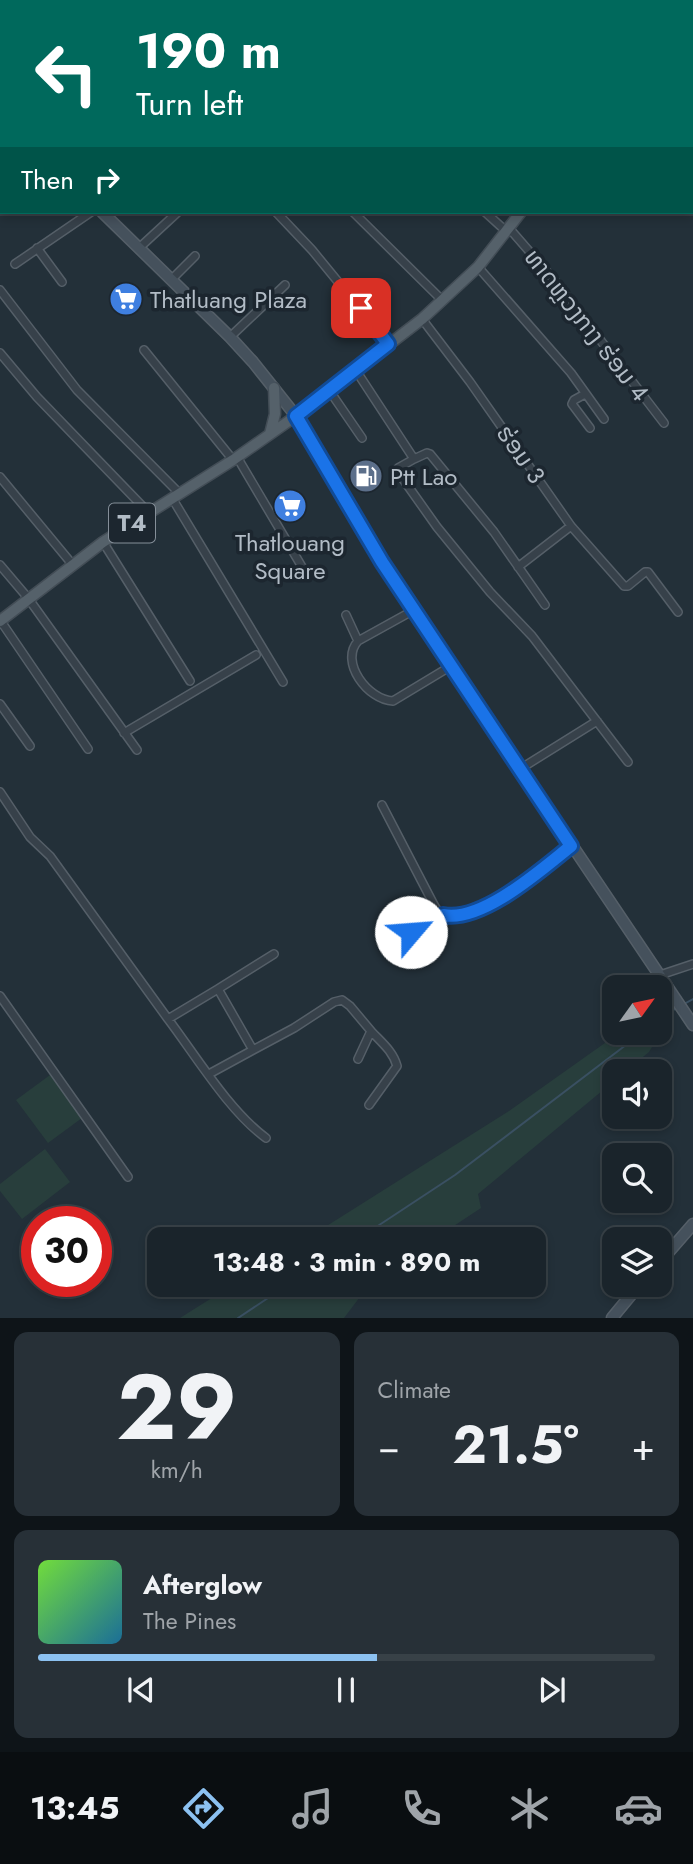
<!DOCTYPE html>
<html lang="en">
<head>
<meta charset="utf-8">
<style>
	:root { --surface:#1a242b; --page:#273037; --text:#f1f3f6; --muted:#9fa4a9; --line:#384147; --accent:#8cc1f1 }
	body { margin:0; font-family:Jost,"Noto Sans Lao",sans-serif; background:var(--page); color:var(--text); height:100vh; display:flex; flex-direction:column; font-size:26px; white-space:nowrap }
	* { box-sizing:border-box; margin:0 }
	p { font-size:23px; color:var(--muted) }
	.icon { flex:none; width:38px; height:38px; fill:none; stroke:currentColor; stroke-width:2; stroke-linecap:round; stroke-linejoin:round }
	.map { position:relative; height:1318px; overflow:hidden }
	.side { display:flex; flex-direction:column; gap:14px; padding:14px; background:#0e1418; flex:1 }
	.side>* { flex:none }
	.hud { position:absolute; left:0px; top:0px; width:693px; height:214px; box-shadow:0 4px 10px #0003,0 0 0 2px var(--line); background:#00695c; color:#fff; overflow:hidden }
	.needle { width:46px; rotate:57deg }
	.buttons { position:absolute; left:602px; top:975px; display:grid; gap:14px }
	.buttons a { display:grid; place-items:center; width:70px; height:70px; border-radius:14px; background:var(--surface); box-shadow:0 4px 10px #0003,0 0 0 2px var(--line); font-size:35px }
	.speed { position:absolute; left:21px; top:1206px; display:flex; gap:14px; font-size:35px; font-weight:700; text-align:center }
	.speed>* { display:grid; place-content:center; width:91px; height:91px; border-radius:50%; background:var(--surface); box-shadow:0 4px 10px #0003,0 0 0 2px var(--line); line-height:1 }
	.speed .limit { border:10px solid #d22; background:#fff; color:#111 }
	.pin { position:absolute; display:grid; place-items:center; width:60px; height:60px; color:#fff; margin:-30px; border-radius:14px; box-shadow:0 4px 10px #0006 }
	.me { position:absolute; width:77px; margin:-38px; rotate:63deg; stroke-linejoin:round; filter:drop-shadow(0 0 5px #0008) }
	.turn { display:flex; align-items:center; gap:24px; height:147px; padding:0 21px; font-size:32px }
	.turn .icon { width:91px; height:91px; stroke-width:2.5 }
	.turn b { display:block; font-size:49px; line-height:60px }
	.then { display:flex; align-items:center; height:66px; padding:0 21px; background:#0003; gap:14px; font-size:26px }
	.big { font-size:52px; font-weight:700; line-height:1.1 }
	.side .widget { flex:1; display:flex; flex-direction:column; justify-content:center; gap:10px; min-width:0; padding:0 24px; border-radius:14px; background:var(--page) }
	.side .dial { align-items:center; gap:0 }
	.dial b { font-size:91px; line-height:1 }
	.song { display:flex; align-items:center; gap:21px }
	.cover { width:84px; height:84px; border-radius:10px; background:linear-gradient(135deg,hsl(100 70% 55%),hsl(200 70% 35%)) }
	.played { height:7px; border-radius:4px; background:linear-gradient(90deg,var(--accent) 55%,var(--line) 55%) }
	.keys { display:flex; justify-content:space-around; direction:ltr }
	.heat { display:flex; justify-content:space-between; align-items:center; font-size:38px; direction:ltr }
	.side .tiles { flex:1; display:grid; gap:14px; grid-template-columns:1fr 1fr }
	.widget:last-child { grid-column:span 2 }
	.trip { position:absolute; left:147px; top:1227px; width:399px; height:70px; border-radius:14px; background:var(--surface); box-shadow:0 4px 10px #0003,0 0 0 2px var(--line); font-weight:700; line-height:70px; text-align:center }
	.menu { display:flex; height:112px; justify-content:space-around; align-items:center; background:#0a0e11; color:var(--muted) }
	.menu .icon { width:49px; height:49px }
	.menu .on { color:var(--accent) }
	.menu b { font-size:32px; color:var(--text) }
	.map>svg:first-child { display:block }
</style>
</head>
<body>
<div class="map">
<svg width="693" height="1318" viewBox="0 0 693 1318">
	<rect width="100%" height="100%" fill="#233039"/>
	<path fill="#283e3c" d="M676,1008l-27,44 -23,19h-12v10l-136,113 3,14 -47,31h-128l203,-128 110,-78 41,-1v-20z
		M50,1075l32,43 -34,25 -32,-43z
		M45,1149l25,33 -48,37 -22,-28v-7z
		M234,1284h135v1l-25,33h-164z"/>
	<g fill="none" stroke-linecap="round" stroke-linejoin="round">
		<path stroke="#3a5062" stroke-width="2" d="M684,1004l9,-5
			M660,1020l16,-12
			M358,1239l97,-64 188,-143
			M238,1318l51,-34"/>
		<path stroke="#3a5062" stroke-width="7" d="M691,197l2,2"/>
		<defs>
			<path id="minor" d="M137,0l2,2
				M185,0l2,2
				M254,0l2,2
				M405,0l1,2
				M590,0l1,2
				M280,2l2,-2
				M691,5l2,3
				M691,80l2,-3
				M691,96l2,2
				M691,187l2,2
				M276,212l36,38 77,94
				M353,212l90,89
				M485,212l22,20
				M509,228l46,53 109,142
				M37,248l25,34
				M139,248l39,-36
				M15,264l76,-52
				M478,267l93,106 33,46
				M171,280l24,-24
				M0,290l77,100 103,104
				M422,319l48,63 101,144 53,60h4l17,-14h3l30,40
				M230,337l55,-52
				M144,350l89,110
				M0,353l37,44 112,116
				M355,369l59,90 -16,9v4l39,55 53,65 42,44 96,126
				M329,390l33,48
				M585,394l-11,6 -2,4 18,24
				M237,457l68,115
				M414,459l13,-6 3,1 64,78 51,73
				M0,477l72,87
				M172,498l111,184
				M103,542l87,139
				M0,565l28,33 109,152
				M518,567l53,-41
				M414,610l-56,31c-19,21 10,59 35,60l58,-35
				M346,615l12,26
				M0,620l88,129
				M0,704l30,42
				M124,733l132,-78
				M520,769l77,-48
				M0,792l30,45 20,19 118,163 50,-30 35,61 41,-22 40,-26 8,-2 8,6 21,25 -13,28
				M382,805l51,98c2,4 6,10 10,12 28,12 107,-52 128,-69
				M411,932l28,-13 3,-4
				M660,975l33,-11
				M218,989l56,-35
				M0,996l128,181
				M168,1019c28,37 61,92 98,119
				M209,1074l44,-24
				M369,1105l28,-39c-4,-15 -16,-24 -26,-35"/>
			<path id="secondary" d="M0,114l2,1
				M102,212l128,125 23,25 43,54 86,147 311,462
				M660,1262l33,-38
				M612,1318l28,-34"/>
			<path id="primary" d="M657,2l1,-2
				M270,434l5,-20 -1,-26
				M0,621l103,-79 130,-82 63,-44 126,-97 56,-52 43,-55"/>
		</defs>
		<use href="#minor" stroke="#555f68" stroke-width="10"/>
		<use href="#secondary" stroke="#555f68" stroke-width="13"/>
		<use href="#primary" stroke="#434d56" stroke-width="13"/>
		<use href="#minor" stroke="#37414a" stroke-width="7"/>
		<use href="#secondary" stroke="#45515c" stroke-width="10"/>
		<use href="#primary" stroke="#55616a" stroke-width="10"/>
	</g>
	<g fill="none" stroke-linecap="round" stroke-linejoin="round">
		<defs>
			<path id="route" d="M361,308l27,36 -92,72 86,146 189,284c-29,23 -89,77 -128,69l-4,4 -28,13"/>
		</defs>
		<use href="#route" stroke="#114b97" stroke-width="18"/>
		<use href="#route" stroke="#1a73e8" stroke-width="12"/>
	</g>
	<defs>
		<symbol id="supermarket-disc" viewBox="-11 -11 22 22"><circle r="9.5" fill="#3f7fe0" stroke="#1c262f"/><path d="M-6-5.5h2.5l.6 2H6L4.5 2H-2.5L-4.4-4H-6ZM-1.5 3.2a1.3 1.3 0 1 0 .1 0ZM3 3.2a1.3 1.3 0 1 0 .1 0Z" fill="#fff"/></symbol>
		<symbol id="fuel-disc" viewBox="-11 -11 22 22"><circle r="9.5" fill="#5c6f8a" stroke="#1c262f"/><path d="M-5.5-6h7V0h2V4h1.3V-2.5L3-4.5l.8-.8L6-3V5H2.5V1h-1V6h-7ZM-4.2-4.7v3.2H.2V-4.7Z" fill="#fff"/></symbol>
	</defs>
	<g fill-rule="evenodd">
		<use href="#supermarket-disc" x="107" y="280" width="38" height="38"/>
		<use href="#fuel-disc" x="347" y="457" width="38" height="38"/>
		<use href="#supermarket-disc" x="271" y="487" width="38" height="38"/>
	</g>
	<g text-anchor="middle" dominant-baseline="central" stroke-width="7" stroke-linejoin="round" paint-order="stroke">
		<rect fill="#1c262f" stroke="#858f99" stroke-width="2" x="109" y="503.5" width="46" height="39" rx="5"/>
		<g font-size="23" font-weight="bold" fill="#b2bcc6">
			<text x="132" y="523">T4</text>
		</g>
		<g font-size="24" fill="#b2bcc6" stroke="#1c262f" text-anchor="start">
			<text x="150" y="299">Thatluang Plaza</text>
			<text x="390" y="476">Ptt Lao</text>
			<text x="290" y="542" text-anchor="middle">Thatlouang<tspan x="290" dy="28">Square</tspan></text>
		</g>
		<g font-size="24" fill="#b2bcc6" stroke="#1c262f">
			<text transform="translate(587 325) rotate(52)">ທາດຫຼວງກາງ ຮ່ອມ 4</text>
			<text transform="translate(521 454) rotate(55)">ຮ່ອມ 3</text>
		</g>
	</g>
</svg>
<div class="buttons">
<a><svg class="needle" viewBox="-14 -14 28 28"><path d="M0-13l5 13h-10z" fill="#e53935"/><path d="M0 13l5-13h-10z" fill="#9fa4a9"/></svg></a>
<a><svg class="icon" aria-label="sound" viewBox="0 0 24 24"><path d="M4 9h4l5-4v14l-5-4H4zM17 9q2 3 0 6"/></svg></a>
<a><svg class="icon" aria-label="search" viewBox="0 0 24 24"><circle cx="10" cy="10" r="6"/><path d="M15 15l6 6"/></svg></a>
<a><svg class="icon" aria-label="layers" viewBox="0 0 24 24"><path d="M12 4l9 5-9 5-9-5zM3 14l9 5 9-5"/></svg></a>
</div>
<div class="speed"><div class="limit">30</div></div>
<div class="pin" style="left:361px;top:308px;background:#d93025"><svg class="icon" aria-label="arrive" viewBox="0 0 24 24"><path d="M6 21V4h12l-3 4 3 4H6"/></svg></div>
<svg class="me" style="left:411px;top:932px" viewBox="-20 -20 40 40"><circle r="19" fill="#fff"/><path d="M0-13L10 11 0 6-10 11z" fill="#1a73e8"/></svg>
<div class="trip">13:48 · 3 min · 890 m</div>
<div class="hud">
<div class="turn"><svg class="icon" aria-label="left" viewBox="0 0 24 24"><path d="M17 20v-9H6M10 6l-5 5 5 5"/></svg><div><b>190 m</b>Turn left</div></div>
<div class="then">Then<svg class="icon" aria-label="right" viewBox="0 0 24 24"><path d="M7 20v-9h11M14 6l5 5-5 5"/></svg></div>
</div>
</div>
<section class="side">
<div class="tiles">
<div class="widget dial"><b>29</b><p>km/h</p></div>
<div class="widget"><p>Climate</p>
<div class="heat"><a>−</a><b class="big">21.5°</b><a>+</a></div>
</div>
<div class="widget">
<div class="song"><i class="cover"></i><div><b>Afterglow</b><p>The Pines</p></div></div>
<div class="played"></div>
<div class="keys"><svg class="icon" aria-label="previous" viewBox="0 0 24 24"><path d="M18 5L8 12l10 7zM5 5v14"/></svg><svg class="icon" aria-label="pause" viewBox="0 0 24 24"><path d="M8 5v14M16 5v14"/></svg><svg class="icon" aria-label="next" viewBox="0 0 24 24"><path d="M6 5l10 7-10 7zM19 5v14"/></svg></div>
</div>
</div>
</section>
<nav class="menu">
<b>13:45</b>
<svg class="icon on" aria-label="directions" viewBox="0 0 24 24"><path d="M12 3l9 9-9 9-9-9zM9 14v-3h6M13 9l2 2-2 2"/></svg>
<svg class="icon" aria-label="music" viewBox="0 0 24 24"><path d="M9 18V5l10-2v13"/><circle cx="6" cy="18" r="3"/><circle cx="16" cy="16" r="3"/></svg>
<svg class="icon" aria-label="phone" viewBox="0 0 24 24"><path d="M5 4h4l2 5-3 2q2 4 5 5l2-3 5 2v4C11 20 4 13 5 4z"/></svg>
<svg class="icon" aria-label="climate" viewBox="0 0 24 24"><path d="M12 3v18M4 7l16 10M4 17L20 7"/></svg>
<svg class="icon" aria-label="car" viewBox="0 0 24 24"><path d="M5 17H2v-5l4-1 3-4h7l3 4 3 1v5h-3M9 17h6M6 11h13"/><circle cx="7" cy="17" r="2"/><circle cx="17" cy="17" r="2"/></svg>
</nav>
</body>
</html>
